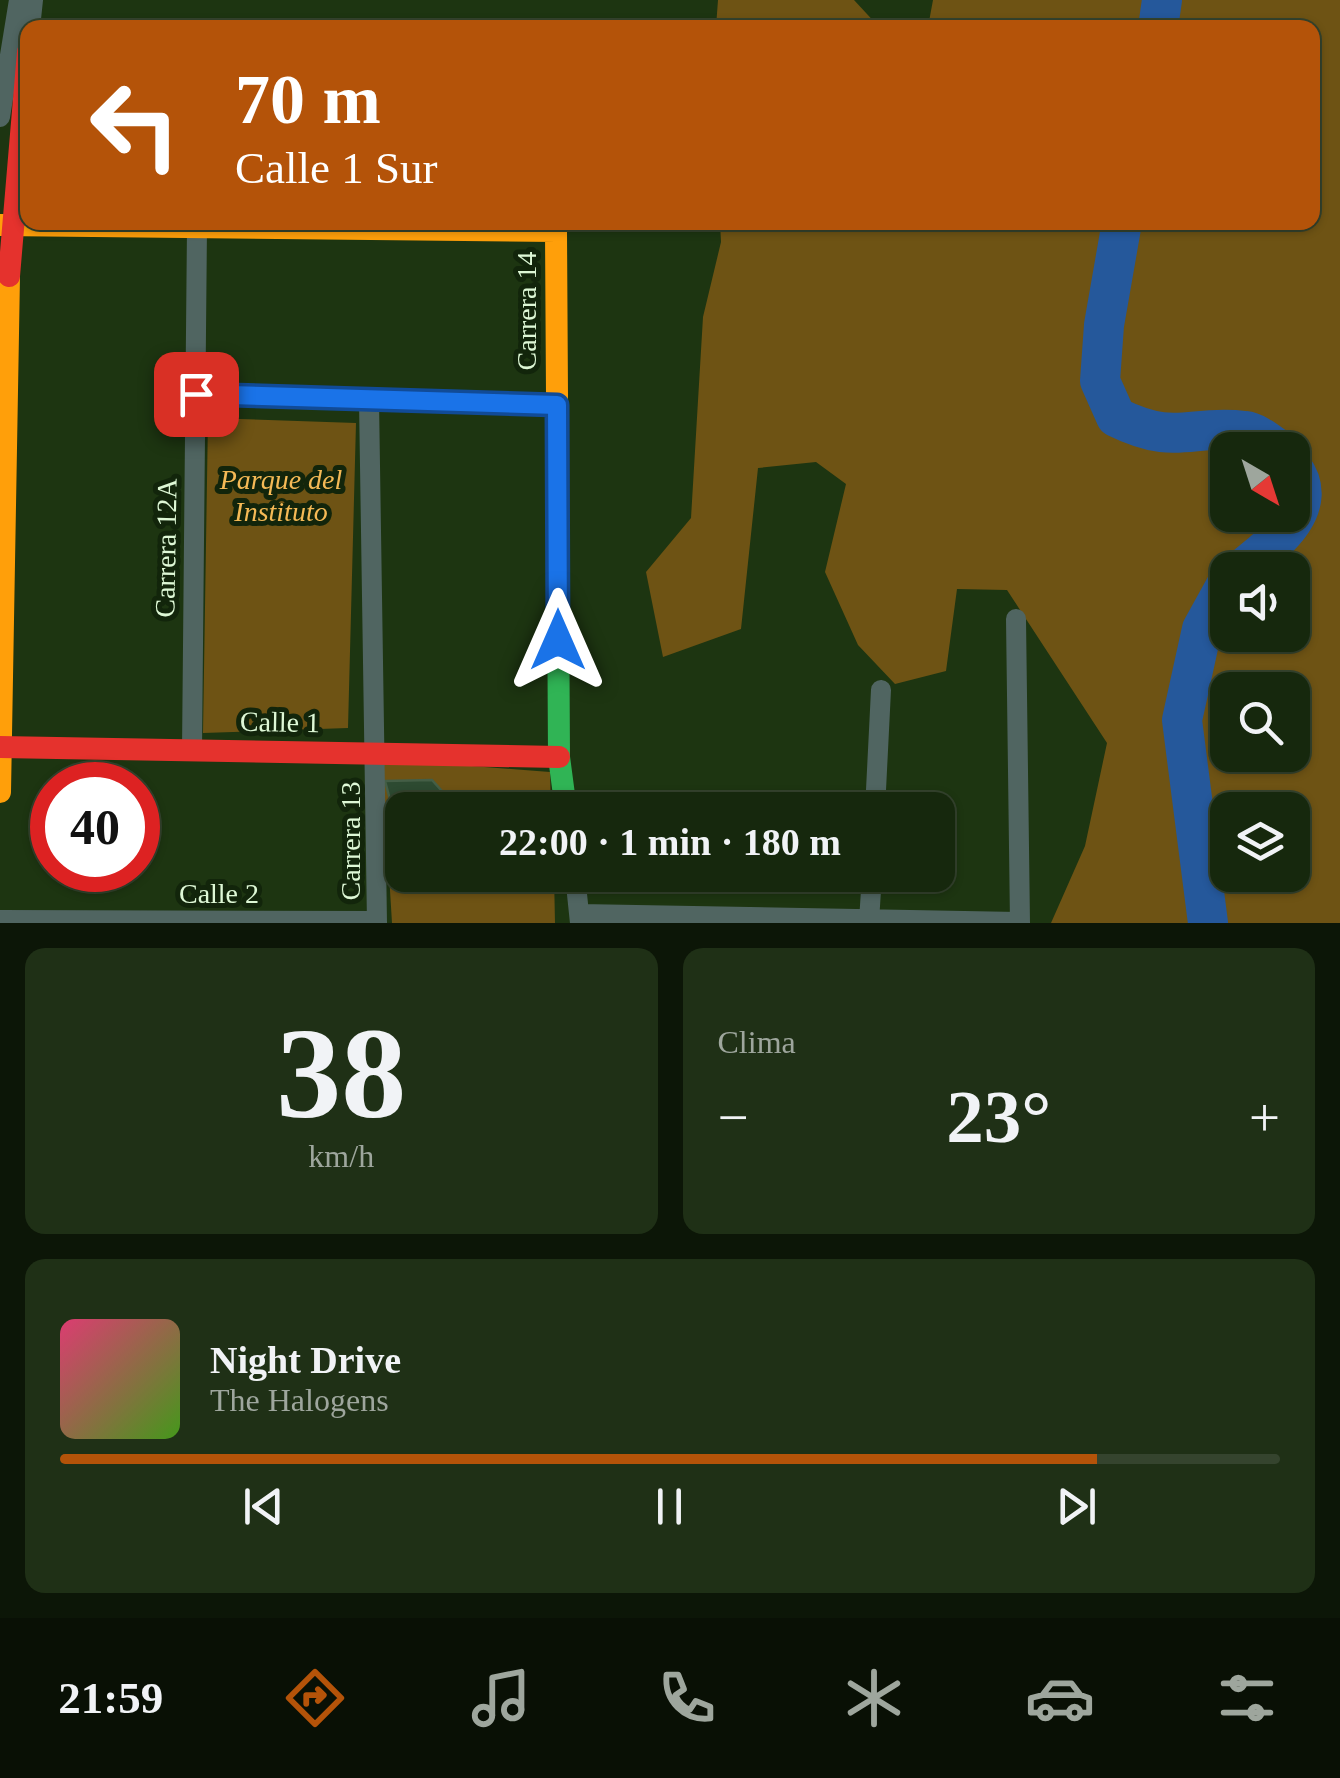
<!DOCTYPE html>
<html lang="es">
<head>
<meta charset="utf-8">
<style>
	:root { --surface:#16280d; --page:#1f3016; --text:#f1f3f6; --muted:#9ea69d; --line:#35442e; --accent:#b45309 }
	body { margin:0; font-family:"Times New Roman",serif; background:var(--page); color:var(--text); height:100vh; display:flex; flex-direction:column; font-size:38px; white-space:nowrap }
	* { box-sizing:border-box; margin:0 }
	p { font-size:32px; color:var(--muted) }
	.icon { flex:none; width:55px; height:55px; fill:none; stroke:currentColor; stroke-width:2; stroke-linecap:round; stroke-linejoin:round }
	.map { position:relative; height:923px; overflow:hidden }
	.side { display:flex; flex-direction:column; gap:25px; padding:25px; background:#0c1607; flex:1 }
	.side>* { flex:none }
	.banner { position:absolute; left:20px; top:20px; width:1300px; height:210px; border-radius:20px; box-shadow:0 2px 8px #0004,0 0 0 2px var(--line); background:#b45309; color:#fff; overflow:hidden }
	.needle { width:65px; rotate:141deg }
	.fabs { position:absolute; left:1210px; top:432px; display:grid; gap:20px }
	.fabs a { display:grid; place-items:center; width:100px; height:100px; border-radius:20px; background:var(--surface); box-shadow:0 2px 8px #0004,0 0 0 2px var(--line); font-size:50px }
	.speed { position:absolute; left:30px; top:762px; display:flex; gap:20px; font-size:50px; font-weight:700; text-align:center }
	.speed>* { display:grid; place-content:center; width:130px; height:130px; border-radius:50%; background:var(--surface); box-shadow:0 2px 8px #0004,0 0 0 2px var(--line); line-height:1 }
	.speed .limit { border:15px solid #d22; background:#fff; color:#111 }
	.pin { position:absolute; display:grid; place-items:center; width:85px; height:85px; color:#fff; margin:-42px; border-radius:20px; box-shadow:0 5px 15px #0006 }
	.me { position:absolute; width:110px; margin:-55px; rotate:0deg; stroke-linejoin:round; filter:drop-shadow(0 0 8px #0008) }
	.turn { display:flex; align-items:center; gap:35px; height:210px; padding:0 50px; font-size:45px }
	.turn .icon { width:130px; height:130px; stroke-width:2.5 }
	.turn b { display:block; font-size:70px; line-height:85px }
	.big { font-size:75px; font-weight:800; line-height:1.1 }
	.side .widget { flex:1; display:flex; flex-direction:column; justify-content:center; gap:15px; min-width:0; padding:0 35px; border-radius:20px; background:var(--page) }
	.side .dial { align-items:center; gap:0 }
	.dial b { font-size:130px; line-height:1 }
	.song { display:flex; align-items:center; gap:30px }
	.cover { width:120px; height:120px; border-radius:15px; background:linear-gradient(135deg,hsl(340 70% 55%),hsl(100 70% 35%)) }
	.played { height:10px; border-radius:5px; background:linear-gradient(90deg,var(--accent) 85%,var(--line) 85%) }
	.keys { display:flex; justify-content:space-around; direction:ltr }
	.heat { display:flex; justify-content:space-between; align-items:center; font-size:55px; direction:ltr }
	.side .tiles { flex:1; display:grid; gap:25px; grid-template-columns:1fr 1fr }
	.widget:last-child { grid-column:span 2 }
	.trip { position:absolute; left:385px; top:792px; width:570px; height:100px; border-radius:20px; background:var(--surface); box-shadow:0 2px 8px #0004,0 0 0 2px var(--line); font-weight:800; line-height:100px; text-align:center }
	.dock { display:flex; height:160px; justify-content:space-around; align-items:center; background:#091005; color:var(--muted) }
	.dock .icon { width:70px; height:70px }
	.dock .active { color:var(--accent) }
	.dock b { font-size:45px; color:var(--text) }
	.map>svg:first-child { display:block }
</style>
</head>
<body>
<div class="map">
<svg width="1340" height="923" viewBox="0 0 1340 923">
	<rect width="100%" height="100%" fill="#1d3511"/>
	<path fill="#6e5314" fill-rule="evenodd" d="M718,0h136l25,27h-163z
		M933,0h407v923h-289l34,-77 22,-103 -100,-153 -50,-1 -11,82 -51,13 -37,-39 -33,-73 21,-88 -30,-22 -58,6 -17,161 -78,28 -17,-85 45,-54 12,-201 18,-75 -1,-19 592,-1v-194l-384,-1zM1228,450h64v65h-64zM1228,570h64v65h-64zM1228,690h64v65h-64zM1228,810h64v65h-64z
		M208,418l148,5 -8,305 -145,5z
		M382,759l168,13 1,38h-149v65h152l1,48h-163z"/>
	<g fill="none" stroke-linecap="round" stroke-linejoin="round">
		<path stroke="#25589b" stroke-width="40" d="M1158,28l4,-28
			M1122,222l-18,103 -4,56 16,36c61,30 73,7 129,14 11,1 25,13 34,19
			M1241,570c28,-23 83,-61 51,-103
			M1208,923l-26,-203 20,-91 26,-47"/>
	</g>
	<path fill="#2d4a31" stroke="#445e46" stroke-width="2.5" d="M432,780l27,30h-57v12h-6l-11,-41z"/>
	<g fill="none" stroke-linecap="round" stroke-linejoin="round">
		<path stroke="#506561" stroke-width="20" d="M30,28l3,-28
			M0,117l19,-117
			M196,394l361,11
			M369,400l8,523
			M1016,619l4,304
			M192,750l5,-523
			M875,810l6,-120
			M575,875l5,48
			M580,914l440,8
			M0,920l377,1
			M869,921l3,-46"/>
		<path stroke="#30b455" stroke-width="22" d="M557,396l2,361 7,53"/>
		<path stroke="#ff9f0a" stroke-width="22" d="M0,225l556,6 1,165
			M0,792l9,-516"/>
		<path stroke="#e5322d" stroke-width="22" d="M9,276l19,-224
			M0,747l559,10"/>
	</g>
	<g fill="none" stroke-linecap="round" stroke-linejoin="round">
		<defs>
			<path id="route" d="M196,394l361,11 1,235"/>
		</defs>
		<use href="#route" stroke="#114b97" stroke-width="25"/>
		<use href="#route" stroke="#1a73e8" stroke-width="18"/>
	</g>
	<g text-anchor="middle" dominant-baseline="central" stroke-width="10" stroke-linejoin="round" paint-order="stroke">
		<g font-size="28" fill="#def8d6" stroke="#12250b">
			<text transform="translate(526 311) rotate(-90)">Carrera 14</text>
			<text transform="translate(166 548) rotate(-89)">Carrera 12A</text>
			<text transform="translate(280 722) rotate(1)">Calle 1</text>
			<text transform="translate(350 841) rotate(-90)">Carrera 13</text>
			<text x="219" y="893">Calle 2</text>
		</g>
		<g font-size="28" font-style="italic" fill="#f5ba56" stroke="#12250b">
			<text x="281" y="479">Parque del<tspan x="281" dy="32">Instituto</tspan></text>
		</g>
	</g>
</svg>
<div class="fabs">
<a><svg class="needle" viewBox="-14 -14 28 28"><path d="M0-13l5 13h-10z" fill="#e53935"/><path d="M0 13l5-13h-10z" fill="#9ea69d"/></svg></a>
<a><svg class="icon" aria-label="sound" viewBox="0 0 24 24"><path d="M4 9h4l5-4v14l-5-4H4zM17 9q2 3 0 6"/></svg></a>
<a><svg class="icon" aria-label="search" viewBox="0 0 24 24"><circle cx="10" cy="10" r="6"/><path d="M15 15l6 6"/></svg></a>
<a><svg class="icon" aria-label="layers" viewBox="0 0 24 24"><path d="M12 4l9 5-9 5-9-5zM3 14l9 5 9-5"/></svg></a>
</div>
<div class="speed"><div class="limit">40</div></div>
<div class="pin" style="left:196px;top:394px;background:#d93025"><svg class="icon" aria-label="arrive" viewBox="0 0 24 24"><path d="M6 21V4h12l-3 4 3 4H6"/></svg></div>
<svg class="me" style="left:558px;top:640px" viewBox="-20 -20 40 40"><path d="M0-17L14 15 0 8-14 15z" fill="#1a73e8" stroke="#fff" stroke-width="4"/></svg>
<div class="trip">22:00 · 1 min · 180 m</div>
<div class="banner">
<div class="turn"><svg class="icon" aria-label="left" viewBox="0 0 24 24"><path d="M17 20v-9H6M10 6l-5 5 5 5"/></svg><div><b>70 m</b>Calle 1 Sur</div></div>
</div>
</div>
<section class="side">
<div class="tiles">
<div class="widget dial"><b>38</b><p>km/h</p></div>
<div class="widget"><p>Clima</p>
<div class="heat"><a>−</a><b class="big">23°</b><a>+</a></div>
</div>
<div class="widget">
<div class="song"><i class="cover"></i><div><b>Night Drive</b><p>The Halogens</p></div></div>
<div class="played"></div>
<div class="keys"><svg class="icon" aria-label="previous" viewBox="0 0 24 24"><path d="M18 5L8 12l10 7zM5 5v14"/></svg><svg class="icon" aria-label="pause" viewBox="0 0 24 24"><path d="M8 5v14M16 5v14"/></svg><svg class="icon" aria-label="next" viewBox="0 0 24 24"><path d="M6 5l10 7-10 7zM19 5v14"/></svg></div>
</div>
</div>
</section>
<nav class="dock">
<b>21:59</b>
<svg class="icon active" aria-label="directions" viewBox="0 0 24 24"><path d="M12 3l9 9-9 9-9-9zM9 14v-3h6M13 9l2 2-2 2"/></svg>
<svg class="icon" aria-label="music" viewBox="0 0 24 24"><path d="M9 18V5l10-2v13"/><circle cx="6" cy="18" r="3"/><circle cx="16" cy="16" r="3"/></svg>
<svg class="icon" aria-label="phone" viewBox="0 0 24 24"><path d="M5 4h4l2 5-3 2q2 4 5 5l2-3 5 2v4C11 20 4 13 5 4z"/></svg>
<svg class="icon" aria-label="climate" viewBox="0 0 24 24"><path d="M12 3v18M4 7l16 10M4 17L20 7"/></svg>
<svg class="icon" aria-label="car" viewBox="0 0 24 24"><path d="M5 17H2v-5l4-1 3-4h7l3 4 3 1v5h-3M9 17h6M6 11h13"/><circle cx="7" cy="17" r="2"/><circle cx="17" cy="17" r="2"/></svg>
<svg class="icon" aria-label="filters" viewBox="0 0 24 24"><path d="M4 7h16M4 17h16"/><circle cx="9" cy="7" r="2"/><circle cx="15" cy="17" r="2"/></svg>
</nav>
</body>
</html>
